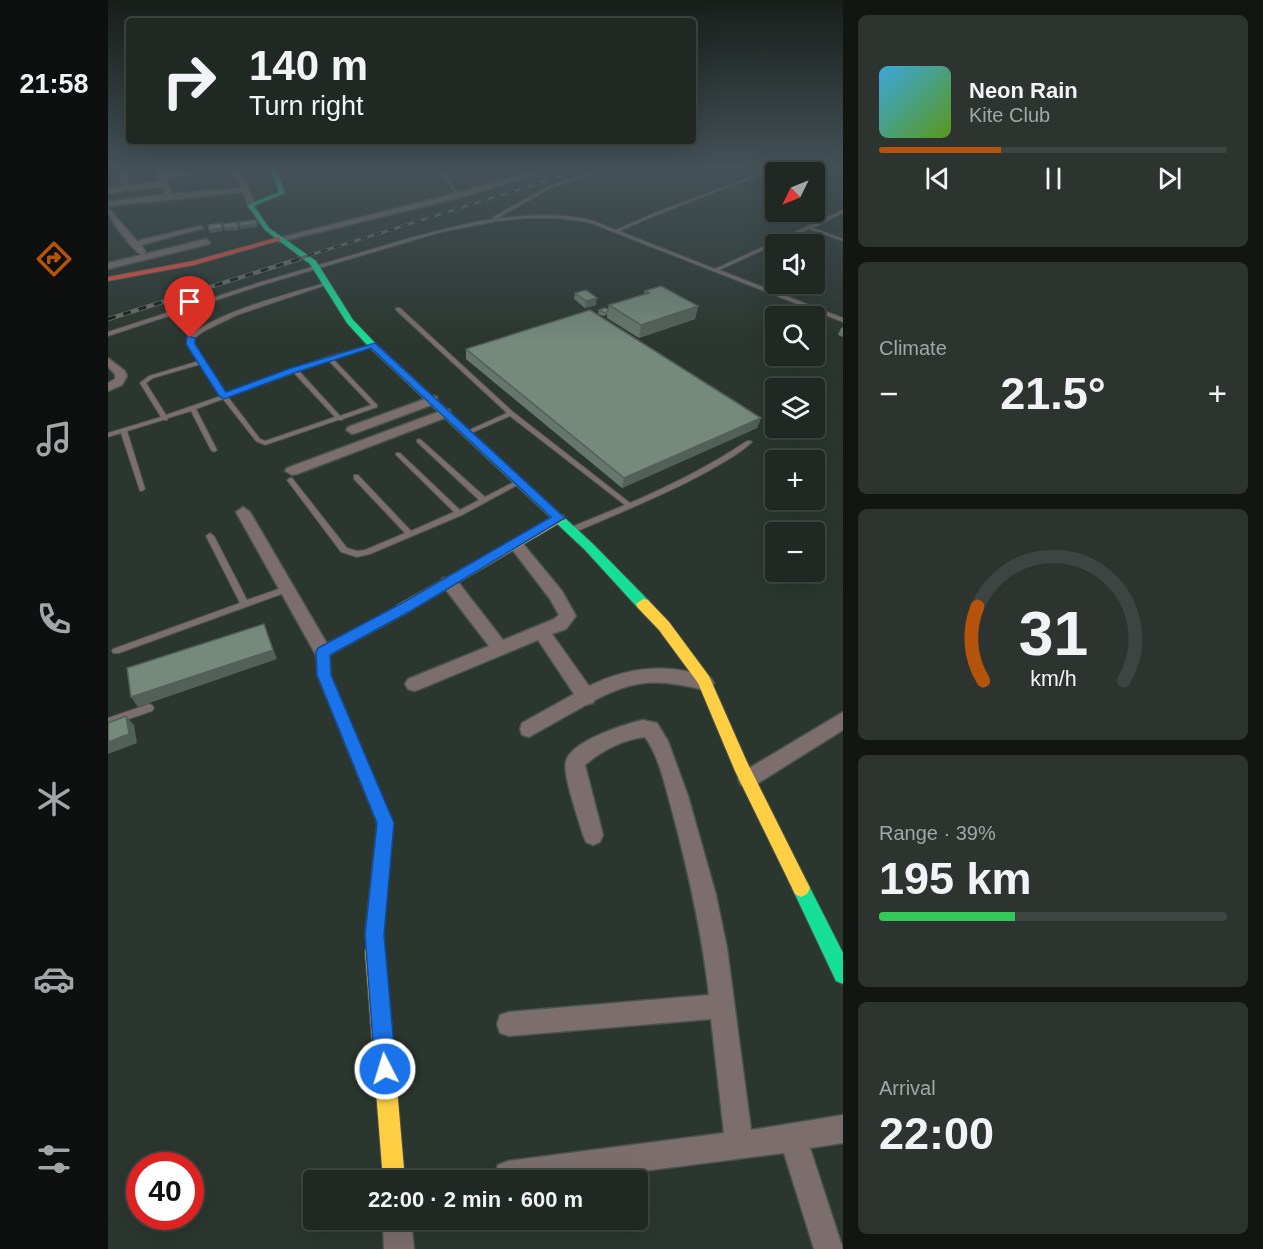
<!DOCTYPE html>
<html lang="en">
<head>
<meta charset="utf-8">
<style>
	:root { --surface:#202823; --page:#2d3430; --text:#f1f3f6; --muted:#a2a6a6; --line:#3d4441; --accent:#b45309 }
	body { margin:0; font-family:Arial,sans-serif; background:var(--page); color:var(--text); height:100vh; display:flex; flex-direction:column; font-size:22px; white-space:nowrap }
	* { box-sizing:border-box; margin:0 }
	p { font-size:20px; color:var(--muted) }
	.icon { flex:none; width:33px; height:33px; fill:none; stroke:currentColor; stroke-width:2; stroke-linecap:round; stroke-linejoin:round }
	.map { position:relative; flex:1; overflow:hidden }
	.drawer { display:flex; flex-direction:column; gap:15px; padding:15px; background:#121613; width:420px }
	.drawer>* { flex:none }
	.hud { position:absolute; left:18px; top:18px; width:570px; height:126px; border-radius:6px; box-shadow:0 6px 24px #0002,0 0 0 2px var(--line); background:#202823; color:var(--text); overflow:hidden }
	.needle { width:39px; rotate:227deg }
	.buttons { position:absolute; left:657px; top:162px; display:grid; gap:12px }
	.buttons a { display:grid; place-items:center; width:60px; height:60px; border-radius:6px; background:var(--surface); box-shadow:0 6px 24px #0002,0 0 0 2px var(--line); font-size:30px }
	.speed { position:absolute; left:18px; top:1152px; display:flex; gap:12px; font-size:30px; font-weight:700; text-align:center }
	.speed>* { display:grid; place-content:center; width:78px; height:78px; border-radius:50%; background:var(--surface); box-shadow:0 6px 24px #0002,0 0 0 2px var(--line); line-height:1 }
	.speed .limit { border:9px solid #d22; background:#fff; color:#111 }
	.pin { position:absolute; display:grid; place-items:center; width:51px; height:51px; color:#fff; margin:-62px -26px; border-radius:50% 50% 50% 0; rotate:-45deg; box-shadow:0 0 6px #0007 }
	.pin .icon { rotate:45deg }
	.me { position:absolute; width:66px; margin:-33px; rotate:355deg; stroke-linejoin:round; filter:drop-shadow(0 0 4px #0008) }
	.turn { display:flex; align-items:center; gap:21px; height:126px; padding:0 24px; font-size:27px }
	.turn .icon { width:78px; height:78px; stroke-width:2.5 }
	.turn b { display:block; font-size:42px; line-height:51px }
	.big { font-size:45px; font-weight:700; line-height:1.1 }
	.drawer .tile { flex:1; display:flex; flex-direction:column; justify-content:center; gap:9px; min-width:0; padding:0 21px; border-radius:9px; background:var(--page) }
	.drawer .dial { align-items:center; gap:0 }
	.dial svg { height:156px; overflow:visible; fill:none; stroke:var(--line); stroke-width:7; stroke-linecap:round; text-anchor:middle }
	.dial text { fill:var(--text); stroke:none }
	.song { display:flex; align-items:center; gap:18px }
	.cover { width:72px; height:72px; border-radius:9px; background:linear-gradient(135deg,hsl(200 70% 55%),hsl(90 70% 35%)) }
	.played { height:6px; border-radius:3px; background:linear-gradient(90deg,var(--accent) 35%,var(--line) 35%) }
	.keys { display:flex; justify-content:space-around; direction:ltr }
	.heat { display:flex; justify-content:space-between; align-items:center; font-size:33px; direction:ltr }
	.charge { height:9px; border-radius:4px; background:linear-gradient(90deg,#34c759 39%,var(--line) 0) }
	.trip { position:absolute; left:195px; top:1170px; width:345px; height:60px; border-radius:6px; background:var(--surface); box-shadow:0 6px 24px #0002,0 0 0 2px var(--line); font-weight:700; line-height:60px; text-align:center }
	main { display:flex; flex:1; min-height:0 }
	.tabs { display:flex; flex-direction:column; width:108px; justify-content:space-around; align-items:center; background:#0d100e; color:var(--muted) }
	.tabs .icon { width:42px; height:42px }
	.tabs .current { color:var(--accent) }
	.tabs b { font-size:27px; color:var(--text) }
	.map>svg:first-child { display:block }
</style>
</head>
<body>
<main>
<nav class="tabs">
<b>21:58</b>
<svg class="icon current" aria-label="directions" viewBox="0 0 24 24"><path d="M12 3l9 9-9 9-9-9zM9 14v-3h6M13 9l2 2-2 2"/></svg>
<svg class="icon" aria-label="music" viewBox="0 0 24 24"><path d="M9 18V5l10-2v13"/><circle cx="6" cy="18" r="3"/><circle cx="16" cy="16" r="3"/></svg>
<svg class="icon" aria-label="phone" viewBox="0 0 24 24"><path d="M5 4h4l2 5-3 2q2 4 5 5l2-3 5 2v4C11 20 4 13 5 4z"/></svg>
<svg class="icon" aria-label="climate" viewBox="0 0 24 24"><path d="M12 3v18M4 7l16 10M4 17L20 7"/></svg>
<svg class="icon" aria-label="car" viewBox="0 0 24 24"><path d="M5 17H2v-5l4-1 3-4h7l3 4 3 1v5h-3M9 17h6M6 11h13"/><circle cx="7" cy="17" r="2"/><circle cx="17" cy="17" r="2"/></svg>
<svg class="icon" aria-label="filters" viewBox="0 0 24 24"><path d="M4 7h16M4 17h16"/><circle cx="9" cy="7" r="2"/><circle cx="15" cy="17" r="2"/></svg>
</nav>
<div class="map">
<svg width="735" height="1249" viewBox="0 0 735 1249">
	<rect width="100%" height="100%" fill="#2b362f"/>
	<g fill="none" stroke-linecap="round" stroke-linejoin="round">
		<defs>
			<path id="lane" d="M329,169h3l20,27h-2z
				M493,169h4l-54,19 -55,31c29,-4 65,-6 94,1 8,2 17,7 26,10l41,-18 115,-43h3l-116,45 -40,17 96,38 128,-59v3l-30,15 30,11v2l-34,-12 -90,41 124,48v4l-255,-100 -31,-4h-30l-29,3 -57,11 -179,53 -154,51v-4l150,-49 152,-45 59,-15 24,-4v-2l56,-31z
				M217,283l4,1 -92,31 -33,16 -11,8v4l33,51 101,-37 47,-13v2l-41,13 44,46v2l-34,12 -1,1h-4l-73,25 -9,-4 -33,-42 -27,10 21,41 -3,2 -3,-2 -20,-39 -23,7 -1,2h-4l-36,11 18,58 -3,2h-2l-19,-58 -13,4v-4l53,-16 -21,-34 1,-1 8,-6 50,-15 -12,-18v-5c32,-27 98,-43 138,-55zM221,361l42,44 -31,11 -41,-45zM93,364l20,32 -55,19 -20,-32 7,-5zM186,373l41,44 -70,24 -5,-2 -32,-42z
				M288,308h4l113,104 117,91c41,-18 80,-37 117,-62h4l1,1c-14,13 -33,23 -51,33 -41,22 -84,39 -126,57h-6l-1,-2 1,-2 56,-23 -115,-89 -41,18h-4v-2l42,-19 -111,-103z
				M311,439l2,1 64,57 33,-17h4l1,2 -61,33 -92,39 -13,3 -16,-5 -54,-72 3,-2h2l55,70 10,3 8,-1 40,-17 -51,-54v-4h4l53,56 43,-19 -58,-57v-2h4l60,57 19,-10 -62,-58v-2z
				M102,533l4,3 33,64 40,-14 3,1 1,2 -1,2 -171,62h-6l-1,-2 1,-2 127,-46 -34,-67z
				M41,704l3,1 2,3 -2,3 -44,15v-8z"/>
			<path id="street" d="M10,169h7l4,17 31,-4 -4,-13h6l2,3 62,-3 -61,8 7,17 69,-6 -9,-19h7l15,32 -7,2 -4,-11 -135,14v-4l57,-8 -3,-7 -54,6v-4l14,-2z
				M435,169h10l-91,28 -183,45 -4,-3 182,-46z
				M0,208l29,33 63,-15 4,2 -63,17 5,7 -4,3c-10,-5 -34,-36 -34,-47z
				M98,239l4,3 -1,2 -101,25v-6z
				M0,358l17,13 2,5 -5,9 -14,6v-8l7,-4v-5l-7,-7z
				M325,396l4,1v6l-81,30 -4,1 -6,-4 2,-3z
				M338,409l4,1v6l-153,58 -5,1 -7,-4 2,-3z
				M135,507l7,5 79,135 3,5 -3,5 -6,2 -6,-2 -81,-145z
				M407,539l5,1 42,51 14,25 -10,13 -14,5 37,52c41,-20 79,-23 122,-8l3,5 -3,5 -6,2c-45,-11 -68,-12 -110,10l-2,3 -7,2 -57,32 -7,-2 -2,-6 2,-6 52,-29 -36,-54 -118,49 -6,2 -6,-2 -3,-5 3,-5 81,-33 -46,-60 -2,-4 2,-4h12l48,62 51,-21 5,-4 -9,-16 -42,-55z
				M735,712v18l-88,55 -7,3 -7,-3 -3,-6 3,-6z
				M535,720l14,3 11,18 20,55 28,99 11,53 24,182 92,-15v28l-33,5 33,101h-29l-30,-96 -211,27h-77l-2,-5 4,-10 10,-4 216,-28 -13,-114 -202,17 -9,-3 -3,-9 3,-9 9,-3 200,-17c-7,-62 -20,-120 -36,-181 -7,-24 -13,-56 -28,-77 -21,2 -44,14 -60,28l18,70 -3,7 -7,3 -7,-3 -3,-7c-4,-15 -21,-61 -17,-74 5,-20 59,-37 77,-41z
				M275,1220h28l3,29h-30z"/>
			<path id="fast" d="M162,169h6l9,24 -31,13 15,22 47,33 37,59 22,23 218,201 55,56 2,4 -2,4h-10l-53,-58 -216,-203 -22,-24 -37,-59 -45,-34 -18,-25 32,-13z
				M294,604l5,1 2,4 -2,4 -77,42 1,20 62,148 -10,112 2,16 -3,7 -7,3 -7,-3 -3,-23 12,-112 -60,-148 -1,-23 2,-4z
				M693,879l6,3 36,71v31l-7,-3 -44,-93 3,-6z"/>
			<path id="slow" d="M451,514l4,1 2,3 -2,3 -156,92h-10l-2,-4 2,-4z
				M535,599l5,1 21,22 40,54 38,86 63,126 -3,6 -6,3 -6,-3 -60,-123 -37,-88 -39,-53 -21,-22 -2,-4z
				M267,941l7,3 3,7 20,229h-22l-18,-229 3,-7z"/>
			<path id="jam" d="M171,237l2,3 -87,25 -86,16v-4l85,-16z"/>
		</defs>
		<use href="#lane" stroke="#49534d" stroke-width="2"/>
		<use href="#street" stroke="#49534d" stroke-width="3"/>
		<use href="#fast" stroke="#49534d" stroke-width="2"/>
		<use href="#slow" stroke="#49534d" stroke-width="2"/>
		<use href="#jam" stroke="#49534d" stroke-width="2"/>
		<use href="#lane" fill="#7b6e6d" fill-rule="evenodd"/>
		<use href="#street" fill="#7b6e6d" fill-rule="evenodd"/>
		<use href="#fast" fill="#16e098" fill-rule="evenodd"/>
		<use href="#slow" fill="#ffcf43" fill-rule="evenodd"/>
		<use href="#jam" fill="#f24e42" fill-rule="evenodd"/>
		<defs>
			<path id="rail-far1" d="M186,260l290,-91"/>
			<path id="rail" d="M0,319l191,-60"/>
		</defs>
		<use href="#rail-far1" stroke="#6c6d69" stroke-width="3"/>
		<use href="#rail" stroke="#6c6d69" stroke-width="4.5"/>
		<use href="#rail-far1" stroke="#161f19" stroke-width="2" stroke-dasharray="7" stroke-linecap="butt"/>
		<use href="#rail" stroke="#161f19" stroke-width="3" stroke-dasharray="8" stroke-linecap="butt"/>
	</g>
	<path fill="#65776c" d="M537,291l53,15 -3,13 -56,19 -32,-20v-4l-3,2 -6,-2 1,-4 9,-1 1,-4 35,-11z
		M467,293l21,12 -11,3 -11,-9z
		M735,327v10l-5,-2 3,-7z
		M358,349l295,69 -4,10 -135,60 -156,-129z"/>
	<path fill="#526158" d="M149,224l1,3 -18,2v-3z
		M130,227l1,3 -14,1 -1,-3z
		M114,228l1,3 -13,2 -1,-3z
		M489,298l-1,7 -11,3 1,-7z
		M590,306l-3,13 -56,19 2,-13z
		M653,418l-4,10 -135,60 2,-10z
		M156,624l13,35 -139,48 -7,-10z
		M18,716l8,9 3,18 -29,11v-12z"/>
	<path fill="#758a7d" stroke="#526158" stroke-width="1.5" d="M148,220l1,4 -17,2 -1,-4z
		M129,222l1,5 -14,1 -1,-4z
		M113,223l1,5 -13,2 -1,-5z
		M553,286l37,20 -57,19 -32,-20 40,-12 -4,-2z
		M478,290l11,8 -11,3 -11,-8z
		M496,308l4,1v2l-3,2 -6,-3z
		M482,310l171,108 -137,60 -158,-129z
		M156,624l9,26 -142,47 -4,-29z
		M18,716l3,18 -21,8v-19z"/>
	<linearGradient id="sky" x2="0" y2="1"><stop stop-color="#181e1a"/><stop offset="0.49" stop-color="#445258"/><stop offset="1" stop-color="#445258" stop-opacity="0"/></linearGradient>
	<rect width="735" height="343" fill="url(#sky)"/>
	<path fill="#1a73e8" stroke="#114b97" stroke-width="1.5" d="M79,336l8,2v6l31,48 65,-24 84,-25 190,175 -151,91 -84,46 1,20 63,148 -10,112 12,134 -3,7 -8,3 -7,-3 -3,-7 -10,-134 12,-112 -60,-148 -1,-23 2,-4 86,-46 147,-85 -180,-169 -74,24 -73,27 -5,-3 -33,-52z"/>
</svg>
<div class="buttons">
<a><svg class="needle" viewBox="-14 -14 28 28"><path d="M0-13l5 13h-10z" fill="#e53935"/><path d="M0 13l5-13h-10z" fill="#a2a6a6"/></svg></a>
<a><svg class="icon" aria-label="sound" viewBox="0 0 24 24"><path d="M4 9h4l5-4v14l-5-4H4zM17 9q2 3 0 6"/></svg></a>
<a><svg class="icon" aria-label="search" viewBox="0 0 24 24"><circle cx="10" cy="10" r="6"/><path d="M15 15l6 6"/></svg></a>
<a><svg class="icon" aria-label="layers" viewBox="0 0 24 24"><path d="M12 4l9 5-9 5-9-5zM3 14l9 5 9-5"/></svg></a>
<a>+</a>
<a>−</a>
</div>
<div class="speed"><div class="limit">40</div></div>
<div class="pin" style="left:82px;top:338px;background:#d93025"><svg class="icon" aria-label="arrive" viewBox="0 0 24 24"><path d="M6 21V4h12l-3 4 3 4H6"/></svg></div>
<svg class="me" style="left:277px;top:1069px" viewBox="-20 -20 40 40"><circle r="17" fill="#1a73e8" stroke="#fff" stroke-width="3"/><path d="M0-11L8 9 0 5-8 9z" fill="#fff"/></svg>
<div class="trip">22:00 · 2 min · 600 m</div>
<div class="hud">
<div class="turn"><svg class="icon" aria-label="right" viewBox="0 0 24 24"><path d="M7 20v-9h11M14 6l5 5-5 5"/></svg><div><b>140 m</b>Turn right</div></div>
</div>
</div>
<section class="drawer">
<div class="tile">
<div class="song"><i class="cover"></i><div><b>Neon Rain</b><p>Kite Club</p></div></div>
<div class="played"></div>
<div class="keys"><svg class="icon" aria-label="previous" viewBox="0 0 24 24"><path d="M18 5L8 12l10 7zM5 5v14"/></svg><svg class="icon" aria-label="pause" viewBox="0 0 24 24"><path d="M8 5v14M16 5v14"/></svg><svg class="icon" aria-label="next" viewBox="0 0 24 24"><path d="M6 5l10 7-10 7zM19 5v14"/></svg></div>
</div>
<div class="tile"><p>Climate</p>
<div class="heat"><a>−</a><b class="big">21.5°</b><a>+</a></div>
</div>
<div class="tile dial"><svg viewBox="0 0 100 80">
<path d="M14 69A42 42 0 1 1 86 69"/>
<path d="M14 69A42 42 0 0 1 11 31" stroke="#b45309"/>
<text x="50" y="56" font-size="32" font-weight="700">31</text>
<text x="50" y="72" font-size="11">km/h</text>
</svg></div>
<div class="tile"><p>Range · 39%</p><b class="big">195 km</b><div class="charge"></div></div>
<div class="tile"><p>Arrival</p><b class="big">22:00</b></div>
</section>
</main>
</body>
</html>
